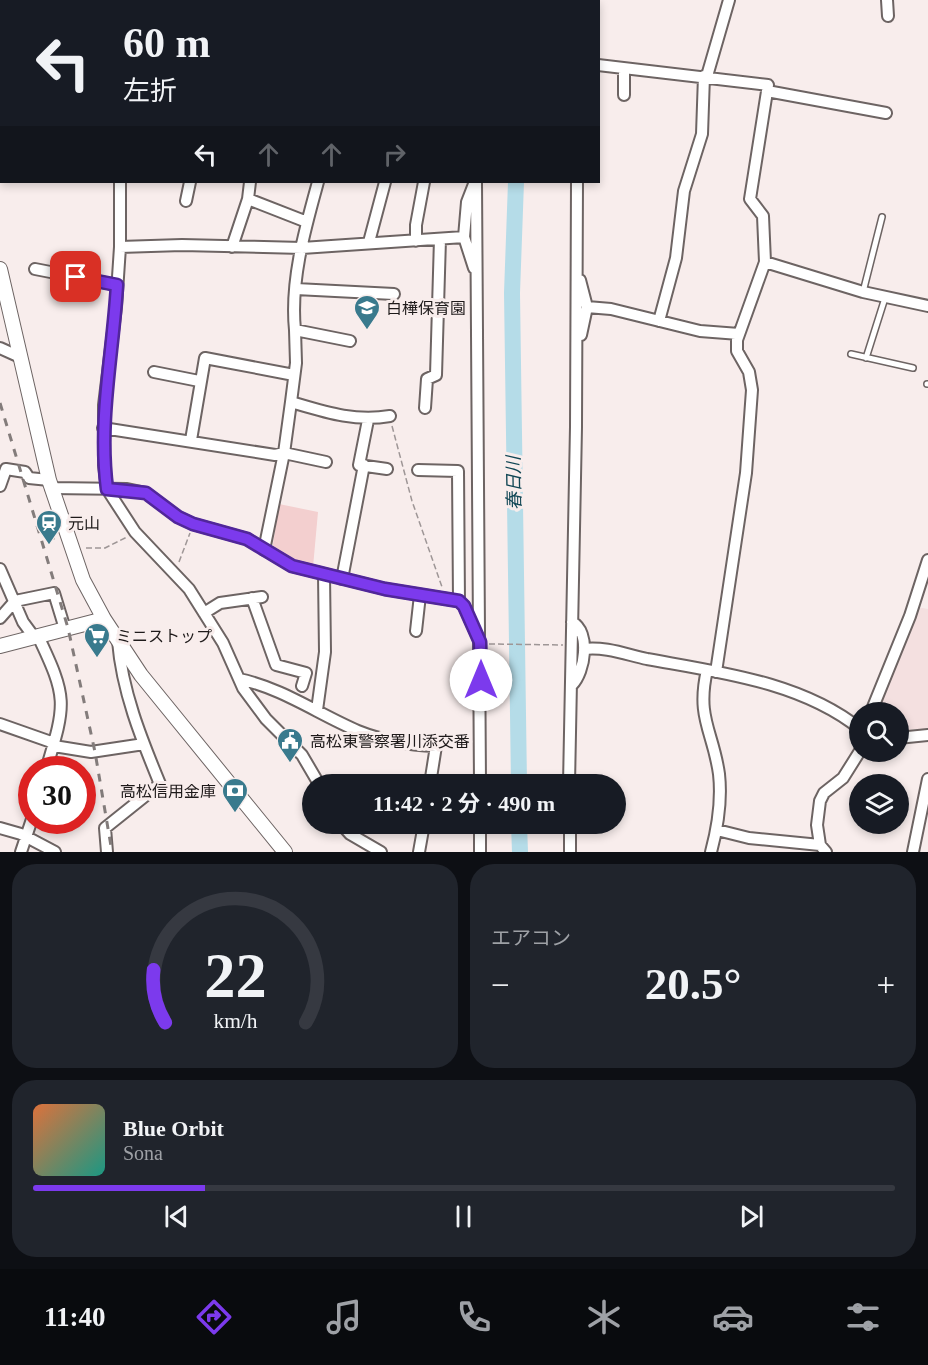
<!DOCTYPE html>
<html lang="ja">
<head>
<meta charset="utf-8">
<style>
	:root { --surface:#171b24; --page:#20242c; --text:#f1f3f6; --muted:#9ea1a6; --line:#363941; --accent:#7c3aed }
	body { margin:0; font-family:"Times New Roman","Noto Sans JP",serif; background:var(--page); color:var(--text); height:100vh; display:flex; flex-direction:column; font-size:22px; white-space:nowrap }
	* { box-sizing:border-box; margin:0 }
	p { font-size:20px; color:var(--muted) }
	.icon { flex:none; width:33px; height:33px; fill:none; stroke:currentColor; stroke-width:2; stroke-linecap:round; stroke-linejoin:round }
	.map { position:relative; height:852px; overflow:hidden }
	.details { display:flex; flex-direction:column; gap:12px; padding:12px; background:#0d0f14; flex:1 }
	.details>* { flex:none }
	.hud { position:absolute; left:0px; top:0px; width:600px; height:183px; box-shadow:0 3px 9px #0003; background:#171b24; color:var(--text); overflow:hidden }
	.tools { position:absolute; left:849px; top:702px; display:grid; gap:12px }
	.tools a { display:grid; place-items:center; width:60px; height:60px; border-radius:50%; background:var(--surface); box-shadow:0 3px 9px #0003; font-size:30px }
	.speed { position:absolute; left:18px; top:756px; display:flex; gap:12px; font-size:30px; font-weight:700; text-align:center }
	.speed>* { display:grid; place-content:center; width:78px; height:78px; border-radius:50%; background:var(--surface); box-shadow:0 3px 9px #0003; line-height:1 }
	.speed .limit { border:9px solid #d22; background:#fff; color:#111 }
	.pin { position:absolute; display:grid; place-items:center; width:51px; height:51px; color:#fff; margin:-26px; border-radius:12px; box-shadow:0 3px 9px #0006 }
	.me { position:absolute; width:66px; margin:-33px; rotate:0deg; stroke-linejoin:round; filter:drop-shadow(0 0 4px #0008) }
	.turn { display:flex; align-items:center; gap:21px; height:126px; padding:0 24px; font-size:27px }
	.turn .icon { width:78px; height:78px; stroke-width:2.5 }
	.turn b { display:block; font-size:42px; line-height:51px }
	.lanes { display:flex; align-items:center; height:57px; padding:0 24px; background:#0003; justify-content:center; gap:30px; direction:ltr }
	.lanes .off { opacity:.35 }
	.big { font-size:45px; font-weight:700; line-height:1.1 }
	.details .card { flex:1; display:flex; flex-direction:column; justify-content:center; gap:9px; min-width:0; padding:0 21px; border-radius:24px; background:var(--page) }
	.details .dial { align-items:center; gap:0 }
	.dial svg { height:156px; overflow:visible; fill:none; stroke:var(--line); stroke-width:7; stroke-linecap:round; text-anchor:middle }
	.dial text { fill:var(--text); stroke:none }
	.song { display:flex; align-items:center; gap:18px }
	.cover { width:72px; height:72px; border-radius:9px; background:linear-gradient(135deg,hsl(20 70% 55%),hsl(170 70% 35%)) }
	.played { height:6px; border-radius:3px; background:linear-gradient(90deg,var(--accent) 20%,var(--line) 20%) }
	.keys { display:flex; justify-content:space-around; direction:ltr }
	.heat { display:flex; justify-content:space-between; align-items:center; font-size:33px; direction:ltr }
	.details .tiles { flex:1; display:grid; gap:12px; grid-template-columns:1fr 1fr }
	.card:last-child { grid-column:span 2 }
	.trip { position:absolute; left:302px; top:774px; width:324px; height:60px; border-radius:30px; background:var(--surface); box-shadow:0 3px 9px #0003; font-weight:700; line-height:60px; text-align:center }
	.tab-bar { display:flex; height:96px; justify-content:space-around; align-items:center; background:#090b0e; color:var(--muted) }
	.tab-bar .icon { width:42px; height:42px }
	.tab-bar .on { color:var(--accent) }
	.tab-bar b { font-size:27px; color:var(--text) }
	.map>svg:first-child { display:block }
</style>
</head>
<body>
<div class="map">
<svg width="928" height="852" viewBox="0 0 928 852">
	<rect width="100%" height="100%" fill="#f8edec"/>
	<path fill="#f4e0e0" d="M917,607l11,2v121l-13,-1 -16,4 -1,-21h-23z"/>
	<path fill="#f3cfcf" d="M279,504l39,8 -5,55 -17,-3 -24,-13z"/>
	<g fill="none" stroke-linecap="round" stroke-linejoin="round">
		<path stroke="#b5dce8" stroke-width="16" d="M519,0v2
			M516,182l-4,111 7,491
			M519,824l1,28"/>
		<defs>
			<path id="lane" d="M863,292l19,-75
				M851,354l62,14
				M866,358l19,-60
				M927,384h1"/>
			<path id="street" d="M6,0l1,2
				M81,0l1,2
				M149,0v2
				M471,0l1,2
				M887,0l1,16
				M314,2v-2
				M356,2l1,-2
				M410,2v-2
				M427,2v-2
				M578,2v-2
				M598,65l170,20 -18,114 13,17 2,46 -28,78v11l12,21 3,18 -6,83 -30,199
				M707,76l22,-76
				M767,91l119,22
				M624,95v-27
				M120,182v65l-4,60 -12,98v60l3,24 28,43 54,57 34,54 20,45 23,31 36,36 17,29
				M318,182c-13,47 -28,99 -23,148l55,11
				M476,182l4,602
				M248,199l59,23
				M186,201l4,-19
				M464,237l10,31
				M416,241v-16l8,-43
				M369,242l16,-60
				M120,247l62,-2 120,3 162,-11 3,-35 7,-18
				M232,247l16,-48 2,-17
				M765,262l98,30 65,14
				M35,269l82,16
				M580,280l7,27 -6,28
				M296,289l98,5
				M587,307l24,2 89,22 39,3
				M659,321l17,-63 8,-67 18,-57 2,-58
				M295,330l1,33 -5,39c34,10 63,20 99,14
				M0,348l20,9
				M154,372l45,9
				M425,408l2,-29 9,-4 4,-136
				M368,420l-9,45 28,4
				M103,428l172,27 9,-2 42,9
				M191,440l14,-82 89,17
				M418,470l40,1 1,130
				M0,486l6,-17 19,3 4,6 20,2
				M51,488l76,1 19,4 32,24 15,7 54,15 45,27 93,23 74,12 5,5 16,36
				M264,550l20,-97 7,-51
				M0,569l23,53 11,15
				M342,579l22,-114
				M252,598l24,67 30,8 -4,13
				M204,613l16,-10 42,-6
				M0,618l15,-17 39,-8 11,36
				M416,631l4,-36
				M38,636c30,63 28,67 8,134
				M584,649c20,-3 44,6 63,10 71,13 155,23 213,70
				M707,670c-11,48 6,61 12,104 3,27 -1,52 -8,78
				M239,679c43,9 79,35 119,52 25,10 51,14 78,15l-6,38
				M572,685c13,-13 19,-53 0,-63
				M317,710l8,-58 -1,-77
				M871,712l39,-96 18,-56
				M0,724l54,19
				M898,738l30,-3
				M54,746l37,6 53,-8
				M337,784h12
				M569,784l7,-357 1,-245
				M341,824l9,10 31,18
				M570,824v28
				M0,828l21,6 34,18
				M717,830l32,8 71,7 6,7
				M820,845l-3,-20 3,-24 4,-8 19,-15 17,-27
				M21,852l11,-33
				M107,852l-2,-24 55,-44c-19,-46 -38,-93 -42,-143
				M419,852l5,-28
				M480,852v-28
				M913,852l15,-73"/>
			<path id="secondary" d="M0,269l49,211 34,100 21,39 37,56 144,177
				M0,646l104,-27"/>
		</defs>
		<use href="#lane" stroke="#6d6463" stroke-width="8"/>
		<use href="#street" stroke="#6d6463" stroke-width="14"/>
		<use href="#secondary" stroke="#6d6463" stroke-width="16"/>
		<path stroke="#9e9696" stroke-width="1.5" stroke-dasharray="6 3" stroke-linecap="butt" d="M392,426l20,75 30,86
			M49,540l8,-2
			M86,548h19l22,-11
			M179,562l11,-29
			M489,644l74,1"/>
		<use href="#lane" stroke="#fff" stroke-width="5"/>
		<use href="#street" stroke="#fff" stroke-width="10"/>
		<use href="#secondary" stroke="#fff" stroke-width="14"/>
		<path stroke="#837c7b" stroke-width="3" stroke-dasharray="8 8" stroke-linecap="butt" d="M0,403l68,225 27,124 17,100"/>
	</g>
	<g fill="none" stroke-linecap="round" stroke-linejoin="round">
		<defs>
			<path id="route" d="M76,277l41,8c-4,69 -19,135 -10,204l39,4 32,24 15,7 54,15 45,27 93,23 74,12 5,5 16,36 1,38"/>
		</defs>
		<use href="#route" stroke="#51269a" stroke-width="15"/>
		<use href="#route" stroke="#7c3aed" stroke-width="10"/>
	</g>
	<defs>
		<symbol id="school-pin" viewBox="-11 -11 22 30"><path d="M0 17L-7.5 6A9.5 9.5 0 1 1 7.5 6Z" fill="#397a8d" stroke="#f8edec"/><path d="M0-5L7-2L0 1L-7-2ZM-4 1L0 2.5L4 1V4Q0 6-4 4Z" fill="#fff"/></symbol>
		<symbol id="station-pin" viewBox="-11 -11 22 30"><path d="M0 17L-7.5 6A9.5 9.5 0 1 1 7.5 6Z" fill="#397a8d" stroke="#f8edec"/><path d="M-3-6H3Q5-6 5-4V2Q5 4 3 4L4.5 6H3L1.5 4h-3L-3 6H-4.5L-3 4Q-5 4-5 2V-4Q-5-6-3-6ZM-3.5-4v3h7v-3ZM-3.5 1v1.5H-2V1ZM2 1v1.5H3.5V1Z" fill="#fff"/></symbol>
		<symbol id="supermarket-pin" viewBox="-11 -11 22 30"><path d="M0 17L-7.5 6A9.5 9.5 0 1 1 7.5 6Z" fill="#397a8d" stroke="#f8edec"/><path d="M-6-5.5h2.5l.6 2H6L4.5 2H-2.5L-4.4-4H-6ZM-1.5 3.2a1.3 1.3 0 1 0 .1 0ZM3 3.2a1.3 1.3 0 1 0 .1 0Z" fill="#fff"/></symbol>
		<symbol id="civic-pin" viewBox="-11 -11 22 30"><path d="M0 17L-7.5 6A9.5 9.5 0 1 1 7.5 6Z" fill="#397a8d" stroke="#f8edec"/><path d="M-.6-6.5H3V-4.5H.6V-3L4-1V1h2V6H-6V1h2V-1L-.6-3ZM-1.2 2.5V6h2.4V2.5Z" fill="#fff"/></symbol>
		<symbol id="bank-pin" viewBox="-11 -11 22 30"><path d="M0 17L-7.5 6A9.5 9.5 0 1 1 7.5 6Z" fill="#397a8d" stroke="#f8edec"/><path d="M-6-4H6V4H-6ZM0-2.3a2.3 2.3 0 1 0 0 4.6a2.3 2.3 0 1 0 0-4.6Z" fill="#fff"/></symbol>
	</defs>
	<g fill-rule="evenodd">
		<use href="#school-pin" x="352" y="293" width="30" height="40"/>
		<use href="#station-pin" x="34" y="508" width="30" height="40"/>
		<use href="#supermarket-pin" x="82" y="621" width="30" height="40"/>
		<use href="#civic-pin" x="275" y="726" width="30" height="40"/>
		<use href="#bank-pin" x="220" y="776" width="30" height="40"/>
	</g>
	<g text-anchor="middle" dominant-baseline="central" stroke-width="6" stroke-linejoin="round" paint-order="stroke">
		<g font-size="16" fill="#1e1a1a" stroke="#f8edec" text-anchor="start">
			<text x="386" y="308">白樺保育園</text>
			<text x="68" y="523">元山</text>
			<text x="116" y="636">ミニストップ</text>
			<text x="310" y="741">高松東警察署川添交番</text>
			<text x="216" y="791" text-anchor="end">高松信用金庫</text>
		</g>
		<g font-size="18" font-style="italic" fill="#104654" stroke="#f8edec">
			<text transform="translate(514 483) rotate(-91)">春日川</text>
		</g>
	</g>
</svg>
<div class="tools">
<a><svg class="icon" aria-label="search" viewBox="0 0 24 24"><circle cx="10" cy="10" r="6"/><path d="M15 15l6 6"/></svg></a>
<a><svg class="icon" aria-label="layers" viewBox="0 0 24 24"><path d="M12 4l9 5-9 5-9-5zM3 14l9 5 9-5"/></svg></a>
</div>
<div class="speed"><div class="limit">30</div></div>
<div class="pin" style="left:76px;top:277px;background:#d93025"><svg class="icon" aria-label="arrive" viewBox="0 0 24 24"><path d="M6 21V4h12l-3 4 3 4H6"/></svg></div>
<svg class="me" style="left:481px;top:680px" viewBox="-20 -20 40 40"><circle r="19" fill="#fff"/><path d="M0-13L10 11 0 6-10 11z" fill="#7c3aed"/></svg>
<div class="trip">11:42 · 2 分 · 490 m</div>
<div class="hud">
<div class="turn"><svg class="icon" aria-label="left" viewBox="0 0 24 24"><path d="M17 20v-9H6M10 6l-5 5 5 5"/></svg><div><b>60 m</b>左折</div></div>
<div class="lanes"><svg class="icon" aria-label="left" viewBox="0 0 24 24"><path d="M17 20v-9H6M10 6l-5 5 5 5"/></svg><svg class="icon off" aria-label="ahead" viewBox="0 0 24 24"><path d="M12 20V5M6 11l6-6 6 6"/></svg><svg class="icon off" aria-label="ahead" viewBox="0 0 24 24"><path d="M12 20V5M6 11l6-6 6 6"/></svg><svg class="icon off" aria-label="right" viewBox="0 0 24 24"><path d="M7 20v-9h11M14 6l5 5-5 5"/></svg></div>
</div>
</div>
<section class="details">
<div class="tiles">
<div class="card dial"><svg viewBox="0 0 100 80">
<path d="M14 69A42 42 0 1 1 86 69"/>
<path d="M14 69A42 42 0 0 1 8 42" stroke="#7c3aed"/>
<text x="50" y="56" font-size="32" font-weight="700">22</text>
<text x="50" y="72" font-size="11">km/h</text>
</svg></div>
<div class="card"><p>エアコン</p>
<div class="heat"><a>−</a><b class="big">20.5°</b><a>+</a></div>
</div>
<div class="card">
<div class="song"><i class="cover"></i><div><b>Blue Orbit</b><p>Sona</p></div></div>
<div class="played"></div>
<div class="keys"><svg class="icon" aria-label="previous" viewBox="0 0 24 24"><path d="M18 5L8 12l10 7zM5 5v14"/></svg><svg class="icon" aria-label="pause" viewBox="0 0 24 24"><path d="M8 5v14M16 5v14"/></svg><svg class="icon" aria-label="next" viewBox="0 0 24 24"><path d="M6 5l10 7-10 7zM19 5v14"/></svg></div>
</div>
</div>
</section>
<nav class="tab-bar">
<b>11:40</b>
<svg class="icon on" aria-label="directions" viewBox="0 0 24 24"><path d="M12 3l9 9-9 9-9-9zM9 14v-3h6M13 9l2 2-2 2"/></svg>
<svg class="icon" aria-label="music" viewBox="0 0 24 24"><path d="M9 18V5l10-2v13"/><circle cx="6" cy="18" r="3"/><circle cx="16" cy="16" r="3"/></svg>
<svg class="icon" aria-label="phone" viewBox="0 0 24 24"><path d="M5 4h4l2 5-3 2q2 4 5 5l2-3 5 2v4C11 20 4 13 5 4z"/></svg>
<svg class="icon" aria-label="climate" viewBox="0 0 24 24"><path d="M12 3v18M4 7l16 10M4 17L20 7"/></svg>
<svg class="icon" aria-label="car" viewBox="0 0 24 24"><path d="M5 17H2v-5l4-1 3-4h7l3 4 3 1v5h-3M9 17h6M6 11h13"/><circle cx="7" cy="17" r="2"/><circle cx="17" cy="17" r="2"/></svg>
<svg class="icon" aria-label="filters" viewBox="0 0 24 24"><path d="M4 7h16M4 17h16"/><circle cx="9" cy="7" r="2"/><circle cx="15" cy="17" r="2"/></svg>
</nav>
</body>
</html>
